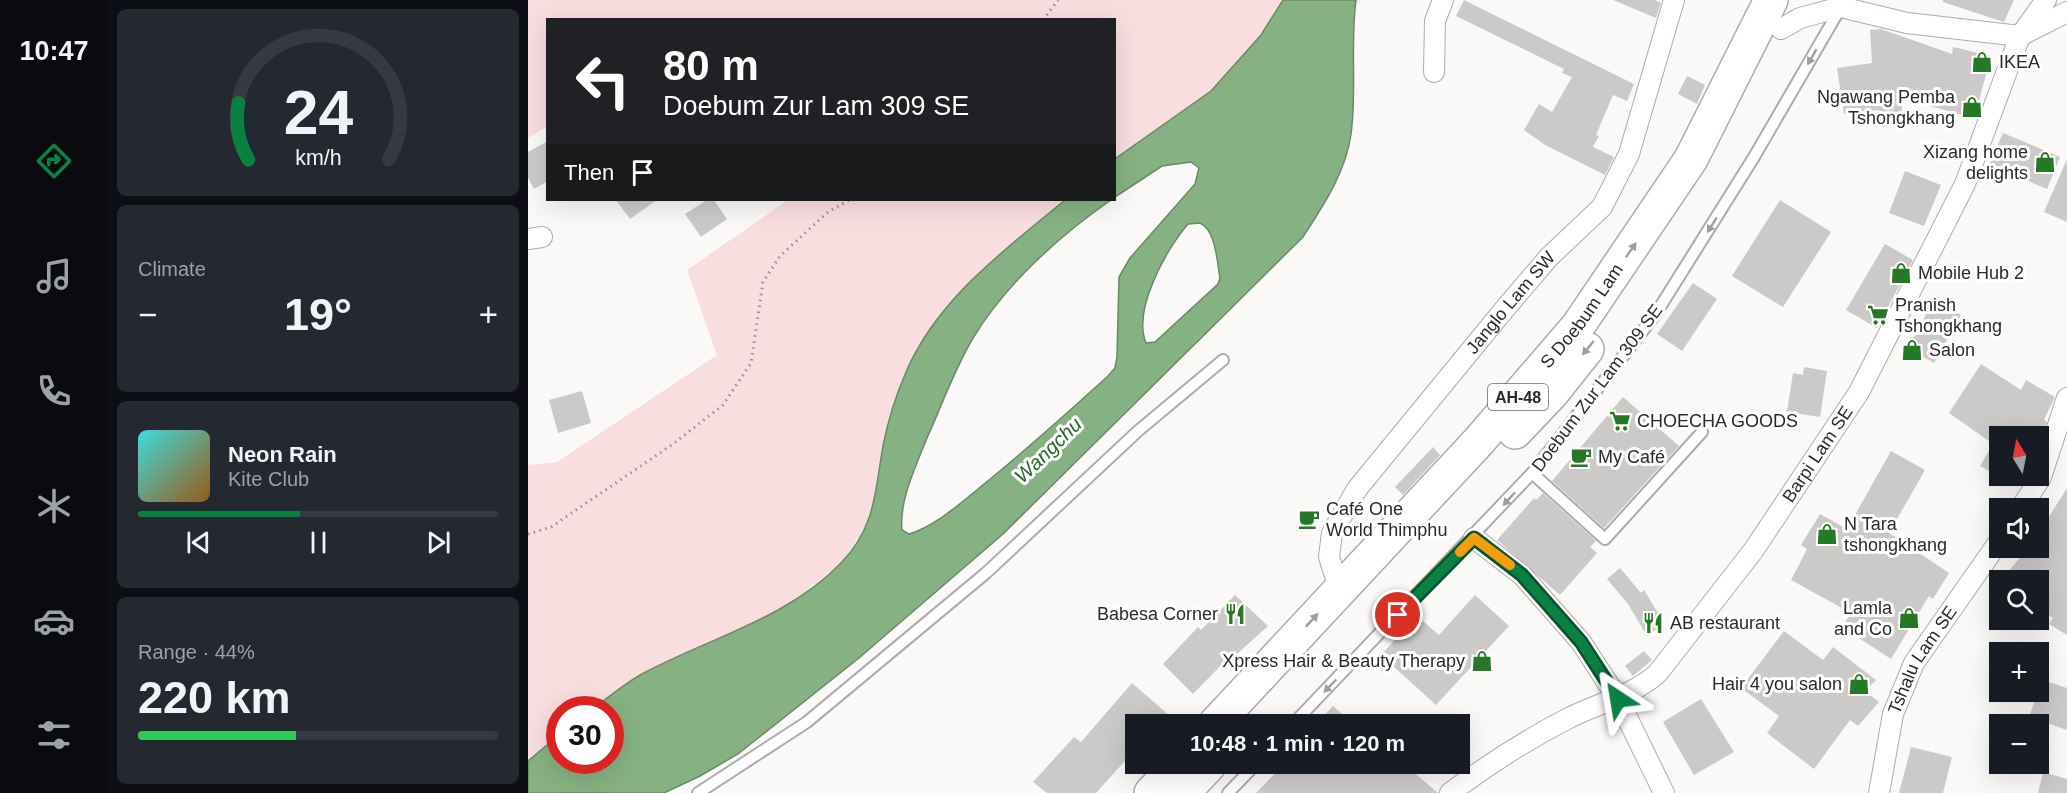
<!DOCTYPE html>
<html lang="en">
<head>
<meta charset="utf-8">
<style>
	:root { --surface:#171b24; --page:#242831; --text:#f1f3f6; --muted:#9ea1a6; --line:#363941; --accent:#0b8043 }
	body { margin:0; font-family:Arial,sans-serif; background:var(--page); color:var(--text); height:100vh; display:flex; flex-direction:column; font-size:22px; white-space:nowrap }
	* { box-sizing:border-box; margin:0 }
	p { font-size:20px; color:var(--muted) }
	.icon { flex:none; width:33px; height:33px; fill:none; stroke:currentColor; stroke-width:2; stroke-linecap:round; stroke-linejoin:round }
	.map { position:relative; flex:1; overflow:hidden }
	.details { display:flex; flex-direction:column; gap:9px; padding:9px; background:#0d0f14; width:420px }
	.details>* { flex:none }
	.hud { position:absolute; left:18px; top:18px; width:570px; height:183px; border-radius:0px; box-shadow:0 6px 24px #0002; background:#202124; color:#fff; overflow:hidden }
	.needle { width:39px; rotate:350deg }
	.buttons { position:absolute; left:1461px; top:426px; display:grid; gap:12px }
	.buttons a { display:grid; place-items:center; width:60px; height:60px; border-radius:0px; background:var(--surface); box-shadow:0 6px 24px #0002; font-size:30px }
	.speed { position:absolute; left:18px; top:696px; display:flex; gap:12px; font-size:30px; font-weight:700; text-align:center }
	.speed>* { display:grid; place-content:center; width:78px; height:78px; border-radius:50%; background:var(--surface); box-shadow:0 6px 24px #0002; line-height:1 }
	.speed .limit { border:9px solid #d22; background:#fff; color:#111 }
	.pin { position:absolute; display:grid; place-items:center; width:51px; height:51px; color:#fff; margin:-26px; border:3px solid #fff; border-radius:50%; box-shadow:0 2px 6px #0007 }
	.me { position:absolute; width:66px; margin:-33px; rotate:327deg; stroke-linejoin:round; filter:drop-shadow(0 0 4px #0008) }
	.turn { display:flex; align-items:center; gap:21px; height:126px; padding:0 18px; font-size:27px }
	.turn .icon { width:78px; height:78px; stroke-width:2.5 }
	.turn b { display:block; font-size:42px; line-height:51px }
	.then { display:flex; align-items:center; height:57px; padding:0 18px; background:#0003; gap:12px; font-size:22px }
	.big { font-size:45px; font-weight:600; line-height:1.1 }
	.details .card { flex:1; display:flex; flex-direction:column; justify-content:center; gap:9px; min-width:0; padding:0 21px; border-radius:9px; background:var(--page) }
	.details .dial { align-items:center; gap:0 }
	.dial svg { height:156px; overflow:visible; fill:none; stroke:var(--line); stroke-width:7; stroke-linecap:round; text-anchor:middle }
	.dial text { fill:var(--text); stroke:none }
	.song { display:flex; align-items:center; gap:18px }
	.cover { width:72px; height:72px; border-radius:9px; background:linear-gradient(135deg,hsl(180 70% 55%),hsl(30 70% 35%)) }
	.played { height:6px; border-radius:3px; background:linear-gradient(90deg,var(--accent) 45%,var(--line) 45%) }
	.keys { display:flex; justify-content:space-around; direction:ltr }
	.heat { display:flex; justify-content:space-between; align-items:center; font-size:33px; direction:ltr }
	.charge { height:9px; border-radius:4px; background:linear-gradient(90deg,#34c759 44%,var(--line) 0) }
	.trip { position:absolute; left:597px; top:714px; width:345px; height:60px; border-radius:0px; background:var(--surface); box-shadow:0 6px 24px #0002; font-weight:600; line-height:60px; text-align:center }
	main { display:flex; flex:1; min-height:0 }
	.dock { display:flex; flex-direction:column; width:108px; justify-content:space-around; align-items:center; background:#090b0e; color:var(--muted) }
	.dock .icon { width:42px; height:42px }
	.dock .current { color:var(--accent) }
	.dock b { font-size:27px; color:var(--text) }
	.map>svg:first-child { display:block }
</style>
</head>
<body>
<main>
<nav class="dock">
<b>10:47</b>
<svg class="icon current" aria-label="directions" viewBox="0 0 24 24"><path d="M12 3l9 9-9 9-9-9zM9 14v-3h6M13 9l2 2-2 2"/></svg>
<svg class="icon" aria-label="music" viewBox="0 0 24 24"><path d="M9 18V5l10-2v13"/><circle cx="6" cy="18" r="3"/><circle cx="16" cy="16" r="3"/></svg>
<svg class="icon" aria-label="phone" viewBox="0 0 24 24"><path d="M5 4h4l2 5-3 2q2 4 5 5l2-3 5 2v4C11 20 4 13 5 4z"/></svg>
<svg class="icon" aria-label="climate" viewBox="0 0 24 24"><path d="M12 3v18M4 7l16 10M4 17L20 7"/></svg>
<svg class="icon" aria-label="car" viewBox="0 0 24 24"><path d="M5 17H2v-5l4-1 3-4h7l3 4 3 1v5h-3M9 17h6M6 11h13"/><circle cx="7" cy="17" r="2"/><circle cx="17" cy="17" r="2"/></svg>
<svg class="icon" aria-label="filters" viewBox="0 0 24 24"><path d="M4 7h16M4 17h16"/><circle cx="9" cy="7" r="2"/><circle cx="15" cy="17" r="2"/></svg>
</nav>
<section class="details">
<div class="card dial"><svg viewBox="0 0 100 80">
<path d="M14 69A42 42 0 1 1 86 69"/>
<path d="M14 69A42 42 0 0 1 9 40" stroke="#0b8043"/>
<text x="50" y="56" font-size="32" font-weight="700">24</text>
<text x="50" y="72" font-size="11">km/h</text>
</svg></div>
<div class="card"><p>Climate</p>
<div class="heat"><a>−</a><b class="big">19°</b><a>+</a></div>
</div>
<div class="card">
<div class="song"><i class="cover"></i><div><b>Neon Rain</b><p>Kite Club</p></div></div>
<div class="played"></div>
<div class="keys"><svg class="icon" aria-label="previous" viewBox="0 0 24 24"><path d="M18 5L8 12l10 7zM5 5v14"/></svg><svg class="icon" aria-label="pause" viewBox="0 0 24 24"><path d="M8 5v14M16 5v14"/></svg><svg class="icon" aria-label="next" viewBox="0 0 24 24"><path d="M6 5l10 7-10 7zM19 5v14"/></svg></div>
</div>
<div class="card"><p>Range · 44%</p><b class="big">220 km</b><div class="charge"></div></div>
</section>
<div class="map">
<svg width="1539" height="793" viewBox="0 0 1539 793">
	<rect width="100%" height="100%" fill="#fbf8f8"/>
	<path fill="#f9dee0" d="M0,0h755l-22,35 -50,56 -96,68 -1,-139h-566l-1,106 -19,12z
		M260,200h277l-101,88 -47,59 -26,69 -15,84 -7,22 -28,41 -56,45 -144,67 -49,34 -32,1 -1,25 -31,26v-296l29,-3 160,-107 -30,-85z"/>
	<path fill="#86b283" stroke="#6b8968" stroke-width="1.5" fill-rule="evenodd" d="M755,0h73c-6,44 1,90 -5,134 -5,38 -28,72 -48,103l-300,297 -144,124 -121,96 -38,22 -36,17h-136v-32l31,-26 1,25h50v-50l-18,-1c16,-11 31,-24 48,-34 68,-37 146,-55 201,-112 35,-36 34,-72 42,-117 5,-26 13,-51 23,-74 31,-73 100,-123 159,-172h46c-52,36 -105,84 -138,138 -19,32 -31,67 -46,100 -11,28 -28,62 -25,92l7,4c26,-8 48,-28 69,-45 45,-36 87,-74 130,-113l7,-8 2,-11 2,-80 11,-19 65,-74 4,-16 -8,-6 -29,4 -47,31v-38l96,-68 50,-56zM672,223c16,7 17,39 20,55l-2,6 -63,58 -9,1c-14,-34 21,-94 42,-119z"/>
	<path fill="#ccc9c9" d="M936,0l170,84 -7,17 -14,-6 -17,40 3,1 -6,11 21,10 -9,18 -60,-30 -21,-15 15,-26 13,8 20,-35 -10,-4 2,-4 -108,-53z
		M1085,0h42l6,3 -5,15z
		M1415,0h71l-10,22 -61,-20z
		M1353,29l71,25 1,-7 38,9 -17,63 -73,-22 2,29 -23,1 -1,-17 -35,4 -7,-46 35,-5 -2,-33z
		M1159,76l18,9 -8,19 -19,-10z
		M1475,133l57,24 -13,32 -58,-24z
		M20,141v40l-14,8 -6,-11v-26z
		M1539,159v63l-23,-10z
		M1377,171l36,14 -17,41 -35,-13z
		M88,200h41l-27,19z
		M179,200h7l13,19 -26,18 -16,-23z
		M1252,200l51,32 -48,75 -51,-31z
		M1357,244l28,16 -36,68 -31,-18z
		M1165,283l24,16 -35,52 -25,-17z
		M1406,299l27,16 -27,48 -26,-14z
		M1453,364l40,26 5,-10 29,17 -11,23 3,2 -5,14h-42v41l-20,-11 13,-22 -44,-31z
		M1276,367l23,4 -7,46 -33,-5 6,-39 10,2z
		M54,391l9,32 -33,10 -9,-33z
		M1095,397l56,49 -75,82 -52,-47z
		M905,447l7,8 -37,40 -8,-8z
		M1363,451l34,19 -36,63 60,40 -16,26 -4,-3 -38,63 -49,-32 9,-14 -60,-33 16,-31 -6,-4 19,-31 27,15z
		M1539,488v147l-18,-11 4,-6 -15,-10v-28h-37l27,-32h10v-13l12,-14 -3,-1z
		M1015,493l53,48 -6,6 7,6 -37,42 -63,-55 37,-42 2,2z
		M1092,568l21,25 3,-3 20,33 -17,13 -19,-32 -21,-25z
		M707,595l33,31 -31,28 -2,-3 -42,43 -30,-30 35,-37 3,3z
		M947,595l34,31 -73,79 -55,-50 36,-39 22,19z
		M1256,631l39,29 10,-13 43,33 -11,11 14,11 -21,24 -8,-6 -36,49 -47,-36 12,-17 -38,-28z
		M1116,651l8,9 -19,16 -8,-10z
		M1514,680l25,8v42l-38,-13z
		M604,683l38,33 -8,8h-26v31l-9,10 -3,-3 -28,31h-49l-14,-11 41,-45 7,5z
		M1173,699l33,53 -40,23 -31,-53z
		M805,706l20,18h-37z
		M1383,747l41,10 -9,36h-44z
		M756,764h120l34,29h-182z
		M1515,772l24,7v14h-29z"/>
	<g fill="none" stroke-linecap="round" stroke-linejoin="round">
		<defs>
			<path id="service" d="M1004,473l73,66 97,-107
				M765,724l239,-251 123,-158 99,-158 87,-150
				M170,793l109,-71 179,-149 152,-142 85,-71
				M700,793l28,-29"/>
			<g id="minor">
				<path d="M1253,29l19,-11 41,-11 66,16 113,13 47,-24"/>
				<path d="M906,72l1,-51 8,-21"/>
				<path d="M0,239l14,-2"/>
				<path d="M1493,508l20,-31 26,-79"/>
				<path d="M946,538l48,37 59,67 37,57 46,94"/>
				<path id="s1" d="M812,591l-11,-34 3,-24 25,-44 146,-178 46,-54 53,-50 27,-53 45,-154"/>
				<path id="s2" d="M922,793c36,-27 76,-53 117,-74 31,-16 63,-22 90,-45l96,-123 106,-159 106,-208 55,-148 26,-36"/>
				<path id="s3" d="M1351,793l14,-79 21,-51 86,-123"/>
			</g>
			<g id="trunk">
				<path d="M987,432l37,-39 35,-44"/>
				<path id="s4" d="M687,724l264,-283 99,-115 113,-167 80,-159"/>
				<path d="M623,793l28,-29"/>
				<path d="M655,793l27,-29"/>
			</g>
		</defs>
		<use href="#service" stroke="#afabac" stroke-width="14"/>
		<use href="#minor" stroke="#afabac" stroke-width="22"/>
		<use href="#trunk" stroke="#afabac" stroke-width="36"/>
		<path stroke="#949292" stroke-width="3" stroke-dasharray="1.5 4.5" stroke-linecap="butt" d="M515,20l15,-20
			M0,534l23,-7 122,-83 50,-39 28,-42 12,-81 17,-26 48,-44 21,-12"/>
		<use href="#service" stroke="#fff" stroke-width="10"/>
		<use href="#minor" stroke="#fff" stroke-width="20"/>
		<use href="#trunk" stroke="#fff" stroke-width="33"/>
	</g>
	<defs><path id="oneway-solid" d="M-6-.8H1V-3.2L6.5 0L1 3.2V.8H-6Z" transform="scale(1.5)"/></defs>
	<g fill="#a09f9f">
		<use href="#oneway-solid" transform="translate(1284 57) rotate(120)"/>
		<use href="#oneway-solid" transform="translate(1184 225) rotate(122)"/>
		<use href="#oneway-solid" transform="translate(1103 250) rotate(-55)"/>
		<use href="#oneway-solid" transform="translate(1060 348) rotate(129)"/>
		<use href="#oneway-solid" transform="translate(981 499) rotate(132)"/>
		<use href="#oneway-solid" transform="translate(784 620) rotate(-47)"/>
		<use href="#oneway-solid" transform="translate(802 686) rotate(134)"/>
	</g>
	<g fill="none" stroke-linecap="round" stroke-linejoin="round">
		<defs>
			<path id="route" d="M870,615l76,-77 48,37 59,67 37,57"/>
		</defs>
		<use href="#route" stroke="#07532c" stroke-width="15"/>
		<use href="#route" stroke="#0b8043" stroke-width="10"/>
		<path stroke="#f59e0b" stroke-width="10" d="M932,552l14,-14 36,27"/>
	</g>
	<defs>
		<symbol id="shop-bare" viewBox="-9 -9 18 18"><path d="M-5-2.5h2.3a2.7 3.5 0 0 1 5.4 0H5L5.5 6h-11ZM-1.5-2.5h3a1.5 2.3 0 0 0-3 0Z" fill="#267924" stroke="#fff" stroke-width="2.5" paint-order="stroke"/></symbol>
		<symbol id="supermarket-bare" viewBox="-9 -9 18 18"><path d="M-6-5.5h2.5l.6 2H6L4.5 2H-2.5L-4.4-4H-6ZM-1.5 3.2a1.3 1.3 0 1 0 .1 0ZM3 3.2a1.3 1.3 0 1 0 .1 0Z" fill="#267924" stroke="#fff" stroke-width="2.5" paint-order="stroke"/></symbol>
		<symbol id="cafe-bare" viewBox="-9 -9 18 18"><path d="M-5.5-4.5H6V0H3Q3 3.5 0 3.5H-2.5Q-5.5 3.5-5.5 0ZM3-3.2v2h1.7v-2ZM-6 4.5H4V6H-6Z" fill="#267924" stroke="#fff" stroke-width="2.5" paint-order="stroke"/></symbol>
		<symbol id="restaurant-bare" viewBox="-9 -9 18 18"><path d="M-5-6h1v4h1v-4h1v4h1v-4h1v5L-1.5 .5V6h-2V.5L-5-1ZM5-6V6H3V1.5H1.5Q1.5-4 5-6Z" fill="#267924" stroke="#fff" stroke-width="2.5" paint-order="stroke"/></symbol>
	</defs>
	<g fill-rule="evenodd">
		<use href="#shop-bare" x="1439" y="47" width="30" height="30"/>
		<use href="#shop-bare" x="1429" y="92" width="30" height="30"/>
		<use href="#shop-bare" x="1502" y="147" width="30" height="30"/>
		<use href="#shop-bare" x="1358" y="258" width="30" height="30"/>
		<use href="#supermarket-bare" x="1335" y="300" width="30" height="30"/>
		<use href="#shop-bare" x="1369" y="335" width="30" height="30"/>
		<use href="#supermarket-bare" x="1077" y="406" width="30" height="30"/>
		<use href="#cafe-bare" x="1038" y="442" width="30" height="30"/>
		<use href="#cafe-bare" x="766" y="504" width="30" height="30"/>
		<use href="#shop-bare" x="1284" y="519" width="30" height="30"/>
		<use href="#restaurant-bare" x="692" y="599" width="30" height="30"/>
		<use href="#shop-bare" x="1366" y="603" width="30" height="30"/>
		<use href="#restaurant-bare" x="1110" y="608" width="30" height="30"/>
		<use href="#shop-bare" x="939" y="646" width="30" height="30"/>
		<use href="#shop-bare" x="1316" y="669" width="30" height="30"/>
	</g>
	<g text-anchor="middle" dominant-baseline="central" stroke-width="6" stroke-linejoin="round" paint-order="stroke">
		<rect fill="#fff" stroke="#6b6a6a" stroke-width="1.5" x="960" y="384" width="60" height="26" rx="4.5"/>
		<g font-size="16" font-weight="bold" fill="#2b2a2a">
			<text x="990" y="397">AH-48</text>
		</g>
		<g font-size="18" fill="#2b2a2a" stroke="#fff" text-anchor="start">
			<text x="1471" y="62">IKEA</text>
			<text x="1427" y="97" text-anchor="end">Ngawang Pemba<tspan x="1427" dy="21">Tshongkhang</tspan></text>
			<text x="1500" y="152" text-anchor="end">Xizang home<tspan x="1500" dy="21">delights</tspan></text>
			<text x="1390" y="273">Mobile Hub 2</text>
			<text x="1367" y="305">Pranish<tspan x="1367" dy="21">Tshongkhang</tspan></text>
			<text x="1401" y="350">Salon</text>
			<text x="1109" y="421">CHOECHA GOODS</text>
			<text x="1070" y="457">My Café</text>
			<text x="798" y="509">Café One<tspan x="798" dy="21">World Thimphu</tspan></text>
			<text x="1316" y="524">N Tara<tspan x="1316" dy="21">tshongkhang</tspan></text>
			<text x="1364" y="608" text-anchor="end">Lamla<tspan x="1364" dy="21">and Co</tspan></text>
			<text x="690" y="614" text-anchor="end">Babesa Corner</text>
			<text x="1142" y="623">AB restaurant</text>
			<text x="937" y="661" text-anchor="end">Xpress Hair &amp; Beauty Therapy</text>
			<text x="1314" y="684" text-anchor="end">Hair 4 you salon</text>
		</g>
		<g font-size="18" fill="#2b2a2a" stroke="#fff">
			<text stroke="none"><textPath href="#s1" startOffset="352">Janglo Lam SW</textPath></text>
			<text stroke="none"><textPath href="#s4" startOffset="549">S Doebum Lam</textPath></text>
			<text transform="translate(1069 388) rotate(-53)">Doebum Zur Lam 309 SE</text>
			<text stroke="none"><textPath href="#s2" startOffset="512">Barpi Lam SE</textPath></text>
			<text stroke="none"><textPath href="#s3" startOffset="142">Tshalu Lam SE</textPath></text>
		</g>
		<g font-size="20" font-style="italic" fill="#2a6527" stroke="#fff">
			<text transform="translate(520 450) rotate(-44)">Wangchu</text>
		</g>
	</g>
</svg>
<div class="buttons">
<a><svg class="needle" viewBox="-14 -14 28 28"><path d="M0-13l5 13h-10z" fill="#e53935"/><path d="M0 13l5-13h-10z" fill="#9ea1a6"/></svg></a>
<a><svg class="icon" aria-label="sound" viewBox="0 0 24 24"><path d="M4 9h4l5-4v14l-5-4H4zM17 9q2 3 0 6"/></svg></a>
<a><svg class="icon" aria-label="search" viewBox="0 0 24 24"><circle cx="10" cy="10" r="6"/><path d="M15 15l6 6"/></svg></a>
<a>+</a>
<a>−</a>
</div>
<div class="speed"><div class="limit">30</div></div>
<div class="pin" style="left:870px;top:615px;background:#d93025"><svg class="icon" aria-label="arrive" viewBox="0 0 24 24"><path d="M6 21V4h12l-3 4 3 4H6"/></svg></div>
<svg class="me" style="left:1090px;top:699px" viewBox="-20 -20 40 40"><path d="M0-17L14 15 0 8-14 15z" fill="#0b8043" stroke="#fff" stroke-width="4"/></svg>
<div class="trip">10:48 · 1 min · 120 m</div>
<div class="hud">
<div class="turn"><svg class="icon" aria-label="left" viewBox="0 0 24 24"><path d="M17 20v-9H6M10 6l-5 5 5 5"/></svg><div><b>80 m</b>Doebum Zur Lam 309 SE</div></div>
<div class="then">Then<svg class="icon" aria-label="arrive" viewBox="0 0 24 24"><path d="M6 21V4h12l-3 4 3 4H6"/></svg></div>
</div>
</div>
</main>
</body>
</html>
